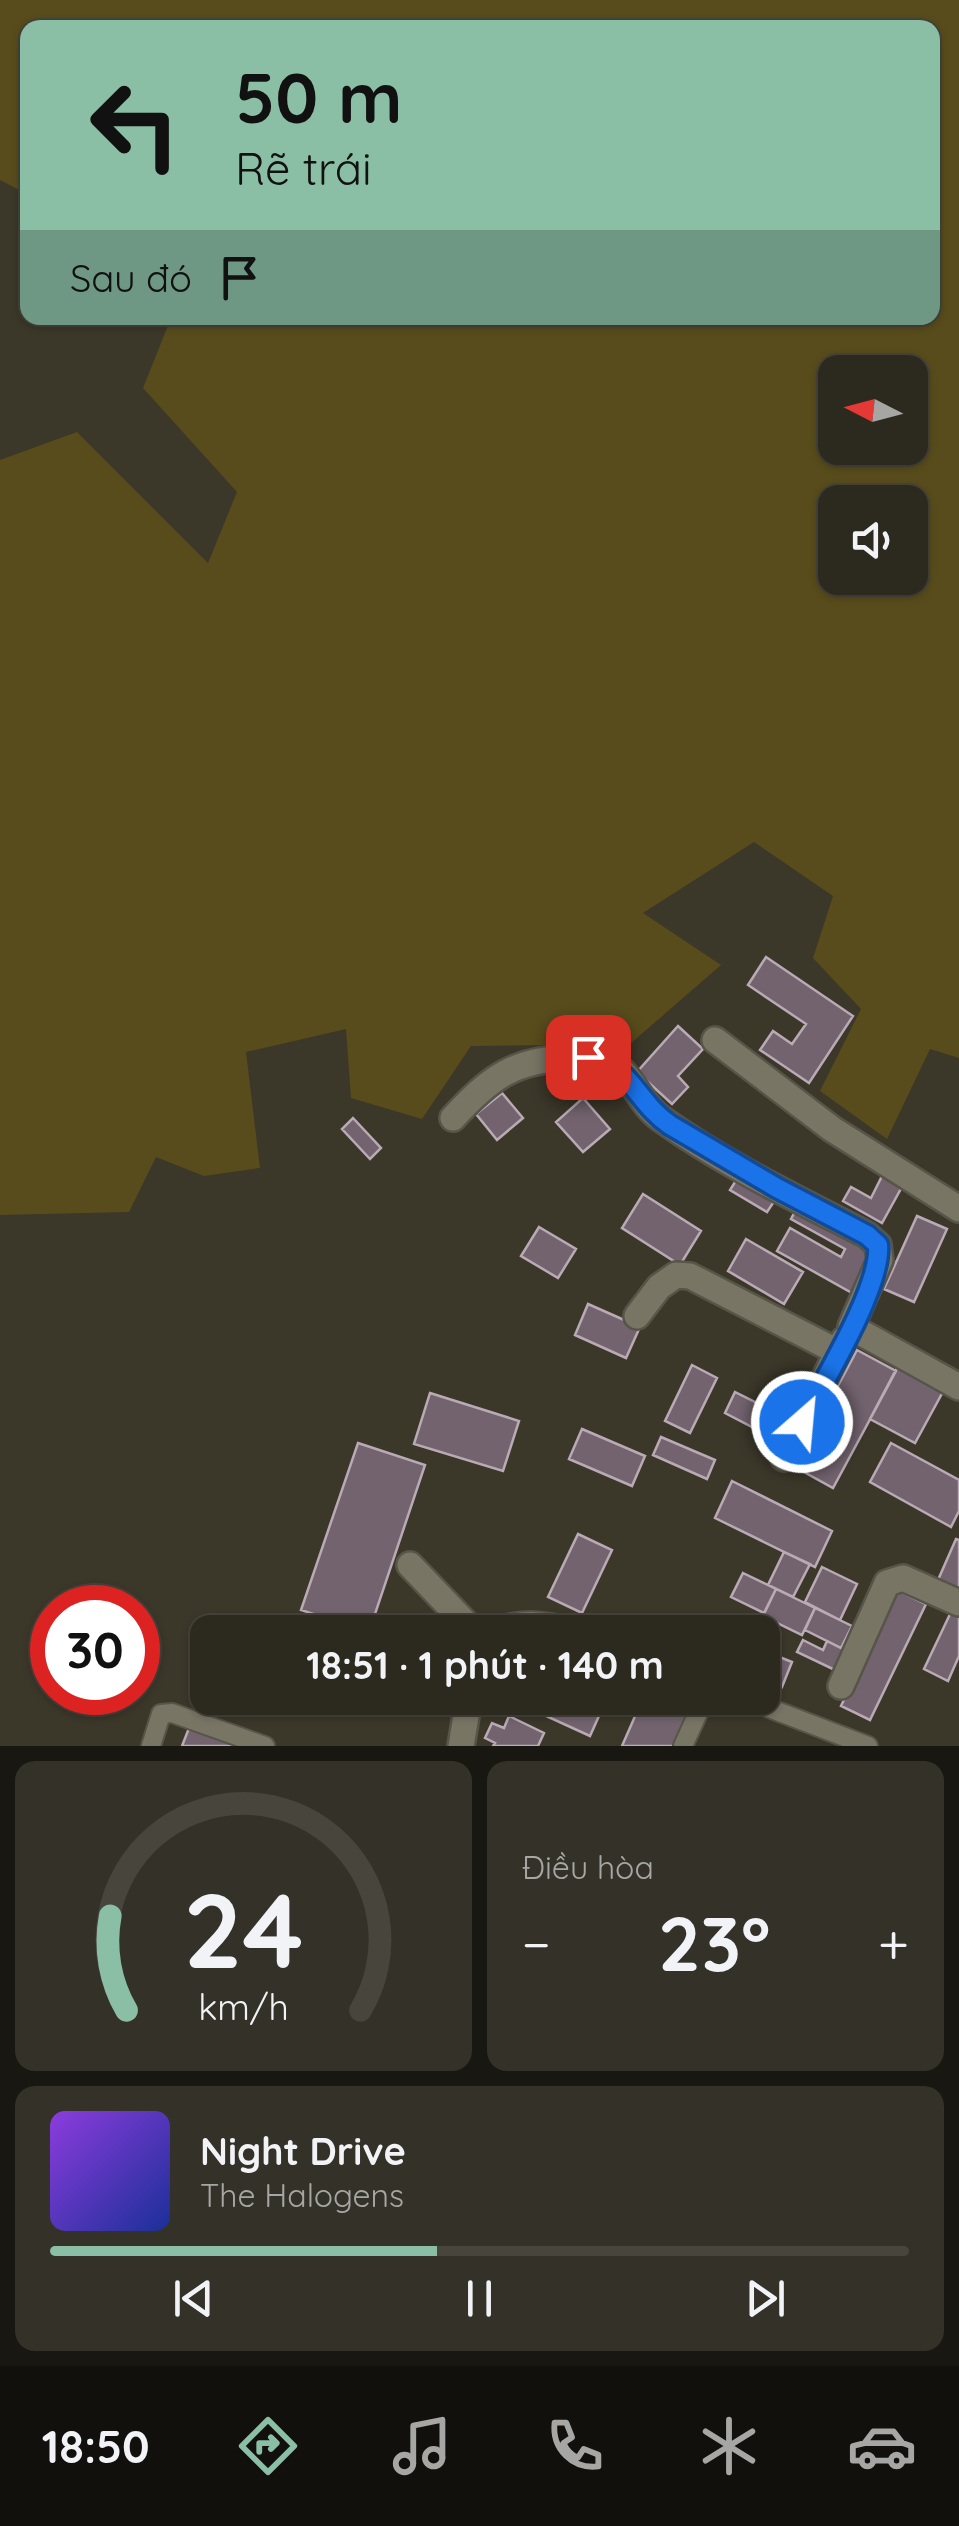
<!DOCTYPE html>
<html lang="vi">
<head>
<meta charset="utf-8">
<style>
	:root { --surface:#2c291f; --page:#343128; --text:#f1f3f6; --muted:#a6a6a4; --line:#48453d; --accent:#8abfa5 }
	body { margin:0; font-family:Quicksand,sans-serif; background:var(--page); color:var(--text); height:100vh; display:flex; flex-direction:column; font-size:38px; white-space:nowrap }
	* { box-sizing:border-box; margin:0 }
	p { font-size:32px; color:var(--muted) }
	.icon { flex:none; width:55px; height:55px; fill:none; stroke:currentColor; stroke-width:2; stroke-linecap:round; stroke-linejoin:round }
	.map { position:relative; height:1746px; overflow:hidden }
	.details { display:flex; flex-direction:column; gap:15px; padding:15px; background:#181711; flex:1 }
	.details>* { flex:none }
	.guide { position:absolute; left:20px; top:20px; width:920px; height:305px; border-radius:20px; box-shadow:0 2px 8px #0004,0 0 0 2px var(--line); background:#8abfa5; color:#111; overflow:hidden }
	.needle { width:65px; rotate:276deg }
	.buttons { position:absolute; left:818px; top:355px; display:grid; gap:20px }
	.buttons a { display:grid; place-items:center; width:110px; height:110px; border-radius:20px; background:var(--surface); box-shadow:0 2px 8px #0004,0 0 0 2px var(--line); font-size:50px }
	.speed { position:absolute; left:30px; top:1585px; display:flex; gap:20px; font-size:50px; font-weight:700; text-align:center }
	.speed>* { display:grid; place-content:center; width:130px; height:130px; border-radius:50%; background:var(--surface); box-shadow:0 2px 8px #0004,0 0 0 2px var(--line); line-height:1 }
	.speed .limit { border:15px solid #d22; background:#fff; color:#111 }
	.pin { position:absolute; display:grid; place-items:center; width:85px; height:85px; color:#fff; margin:-42px; border-radius:20px; box-shadow:0 5px 15px #0006 }
	.me { position:absolute; width:110px; margin:-55px; rotate:27deg; stroke-linejoin:round; filter:drop-shadow(0 0 8px #0008) }
	.turn { display:flex; align-items:center; gap:35px; height:210px; padding:0 50px; font-size:45px }
	.turn .icon { width:130px; height:130px; stroke-width:2.5 }
	.turn b { display:block; font-size:70px; line-height:85px }
	.then { display:flex; align-items:center; height:95px; padding:0 50px; background:#0003; gap:20px; font-size:38px }
	.big { font-size:75px; font-weight:700; line-height:1.1 }
	.details .widget { flex:1; display:flex; flex-direction:column; justify-content:center; gap:15px; min-width:0; padding:0 35px; border-radius:20px; background:var(--page) }
	.details .dial { align-items:center; gap:0 }
	.dial svg { height:260px; overflow:visible; fill:none; stroke:var(--line); stroke-width:7; stroke-linecap:round; text-anchor:middle }
	.dial text { fill:var(--text); stroke:none }
	.song { display:flex; align-items:center; gap:30px }
	.cover { width:120px; height:120px; border-radius:15px; background:linear-gradient(135deg,hsl(270 70% 55%),hsl(230 70% 35%)) }
	.played { height:10px; border-radius:5px; background:linear-gradient(90deg,var(--accent) 45%,var(--line) 45%) }
	.keys { display:flex; justify-content:space-around; direction:ltr }
	.heat { display:flex; justify-content:space-between; align-items:center; font-size:55px; direction:ltr }
	.details .tiles { flex:1; display:grid; gap:15px; grid-template-columns:1fr 1fr }
	.widget:last-child { grid-column:span 2 }
	.trip { position:absolute; left:190px; top:1615px; width:590px; height:100px; border-radius:20px; background:var(--surface); box-shadow:0 2px 8px #0004,0 0 0 2px var(--line); font-weight:700; line-height:100px; text-align:center }
	.menu { display:flex; height:160px; justify-content:space-around; align-items:center; background:#12100c; color:var(--muted) }
	.menu .icon { width:70px; height:70px }
	.menu .selected { color:var(--accent) }
	.menu b { font-size:45px; color:var(--text) }
	.map>svg:first-child { display:block }
</style>
</head>
<body>
<div class="map">
<svg width="959" height="1746" viewBox="0 0 959 1746">
	<rect width="100%" height="100%" fill="#3b3729"/>
	<path fill="#584c1c" fill-rule="evenodd" d="M0,0h959v1058l-29,-9 -43,90 -67,-48 41,-82 -48,-51 20,-62 -79,-54 -111,71 78,52 -91,79 -159,2 -49,73 -71,-21 -5,-69 -100,23 14,116 -56,8 -48,-19 -27,55 -129,3v-755l77,-28 131,131 29,-71 -94,-104 28,-70h761v-290h-904l-1,166 -27,-14zM835,372h75v76h-75zM835,502h75v76h-75z"/>
	<path fill="#72636e" stroke="#baaab5" stroke-width="2.5" d="M766,957l87,59 -44,67 -49,-33 13,-19 19,13 14,-20 -58,-39z
		M678,1026l25,23 -25,27 10,11 -16,17 -35,-32z
		M502,1093l21,25 -26,22 -21,-26z
		M583,1098l27,31 -27,23 -27,-30z
		M353,1118l28,30 -11,11 -28,-30z
		M740,1174l37,23 -10,15 -37,-22z
		M883,1174l20,11 -21,38 -39,-22 8,-14 20,11z
		M643,1194l58,37 -21,34 -58,-37z
		M798,1206l78,44 -24,43 -75,-42 13,-23 51,29 4,-8 -54,-30z
		M917,1216l30,13 -33,73 -30,-13z
		M539,1227l37,22 -18,29 -37,-22z
		M746,1239l57,33 -19,32 -56,-33z
		M588,1304l52,23 -14,31 -51,-23z
		M857,1350l39,21 -63,117 -38,-21z
		M899,1364l46,24 -30,55 -45,-24z
		M692,1365l25,13 -27,55 -25,-12z
		M735,1392l50,25 -10,22 -50,-26z
		M430,1393l89,28 -16,50 -89,-27z
		M582,1429l63,27 -13,30 -63,-27z
		M661,1437l54,23 -8,19 -54,-24z
		M358,1443l67,22 -56,167 -68,-22z
		M891,1443l68,37v31l-8,16 -81,-45z
		M732,1481l100,50 -17,36 -100,-49z
		M578,1534l34,16 -30,63 -34,-16z
		M956,1539l3,1v50l-21,-10z
		M784,1552l26,12 -17,33 -25,-12z
		M822,1567l35,17 -17,36 -35,-18z
		M743,1573l33,16 -12,24 -33,-16z
		M776,1589l39,19 -13,27 -39,-19z
		M897,1590l29,14 -56,116 -29,-14z
		M815,1608l37,18 -11,22 -36,-18z
		M951,1612l8,3v41l-11,25 -24,-12z
		M803,1640l20,10 4,-9 20,10 -10,20 -40,-19z
		M762,1650l30,12 -10,25 -20,-9z
		M512,1698h95l-17,38 -79,-36z
		M643,1698h53l-21,48h-53z
		M509,1716l35,17 -6,13h-45l2,-3 -10,-5 7,-15 12,5z
		M189,1728l51,18h-58z"/>
	<g fill="none" stroke-linecap="round" stroke-linejoin="round">
		<defs>
			<path id="service" d="M477,1632c46,-16 67,-13 114,0
				M743,1698l125,48
				M151,1746l10,-32 11,-1 93,33
				M683,1746l20,-44 5,-4"/>
			<path id="minor" d="M715,1040l117,89 127,80
				M453,1118c37,-40 61,-59 118,-60 11,-1 28,-2 38,3 23,12 30,42 51,57 64,46 137,81 207,117l11,10 2,15 -29,67 108,60
				M637,1316l22,-29 17,-12 14,1 148,76
				M784,1458l60,-118
				M410,1565l64,67
				M841,1686l46,-103 16,-5 56,25
				M461,1746l8,-48"/>
		</defs>
		<use href="#service" stroke="#575448" stroke-width="22"/>
		<use href="#minor" stroke="#575448" stroke-width="30"/>
		<use href="#service" stroke="#797565" stroke-width="18"/>
		<use href="#minor" stroke="#797565" stroke-width="25"/>
	</g>
	<g fill="none" stroke-linecap="round" stroke-linejoin="round">
		<defs>
			<path id="route" d="M588,1057c42,7 48,45 82,68l107,63 90,47 11,10c4,41 -55,137 -76,177"/>
		</defs>
		<use href="#route" stroke="#114b97" stroke-width="25"/>
		<use href="#route" stroke="#1a73e8" stroke-width="18"/>
	</g>
</svg>
<div class="buttons">
<a><svg class="needle" viewBox="-14 -14 28 28"><path d="M0-13l5 13h-10z" fill="#e53935"/><path d="M0 13l5-13h-10z" fill="#a6a6a4"/></svg></a>
<a><svg class="icon" aria-label="sound" viewBox="0 0 24 24"><path d="M4 9h4l5-4v14l-5-4H4zM17 9q2 3 0 6"/></svg></a>
</div>
<div class="speed"><div class="limit">30</div></div>
<div class="pin" style="left:588px;top:1057px;background:#d93025"><svg class="icon" aria-label="arrive" viewBox="0 0 24 24"><path d="M6 21V4h12l-3 4 3 4H6"/></svg></div>
<svg class="me" style="left:802px;top:1422px" viewBox="-20 -20 40 40"><circle r="17" fill="#1a73e8" stroke="#fff" stroke-width="3"/><path d="M0-11L8 9 0 5-8 9z" fill="#fff"/></svg>
<div class="trip">18:51 · 1 phút · 140 m</div>
<div class="guide">
<div class="turn"><svg class="icon" aria-label="left" viewBox="0 0 24 24"><path d="M17 20v-9H6M10 6l-5 5 5 5"/></svg><div><b>50 m</b>Rẽ trái</div></div>
<div class="then">Sau đó<svg class="icon" aria-label="arrive" viewBox="0 0 24 24"><path d="M6 21V4h12l-3 4 3 4H6"/></svg></div>
</div>
</div>
<section class="details">
<div class="tiles">
<div class="widget dial"><svg viewBox="0 0 100 80">
<path d="M14 69A42 42 0 1 1 86 69"/>
<path d="M14 69A42 42 0 0 1 9 40" stroke="#8abfa5"/>
<text x="50" y="56" font-size="32" font-weight="700">24</text>
<text x="50" y="72" font-size="11">km/h</text>
</svg></div>
<div class="widget"><p>Điều hòa</p>
<div class="heat"><a>−</a><b class="big">23°</b><a>+</a></div>
</div>
<div class="widget">
<div class="song"><i class="cover"></i><div><b>Night Drive</b><p>The Halogens</p></div></div>
<div class="played"></div>
<div class="keys"><svg class="icon" aria-label="previous" viewBox="0 0 24 24"><path d="M18 5L8 12l10 7zM5 5v14"/></svg><svg class="icon" aria-label="pause" viewBox="0 0 24 24"><path d="M8 5v14M16 5v14"/></svg><svg class="icon" aria-label="next" viewBox="0 0 24 24"><path d="M6 5l10 7-10 7zM19 5v14"/></svg></div>
</div>
</div>
</section>
<nav class="menu">
<b>18:50</b>
<svg class="icon selected" aria-label="directions" viewBox="0 0 24 24"><path d="M12 3l9 9-9 9-9-9zM9 14v-3h6M13 9l2 2-2 2"/></svg>
<svg class="icon" aria-label="music" viewBox="0 0 24 24"><path d="M9 18V5l10-2v13"/><circle cx="6" cy="18" r="3"/><circle cx="16" cy="16" r="3"/></svg>
<svg class="icon" aria-label="phone" viewBox="0 0 24 24"><path d="M5 4h4l2 5-3 2q2 4 5 5l2-3 5 2v4C11 20 4 13 5 4z"/></svg>
<svg class="icon" aria-label="climate" viewBox="0 0 24 24"><path d="M12 3v18M4 7l16 10M4 17L20 7"/></svg>
<svg class="icon" aria-label="car" viewBox="0 0 24 24"><path d="M5 17H2v-5l4-1 3-4h7l3 4 3 1v5h-3M9 17h6M6 11h13"/><circle cx="7" cy="17" r="2"/><circle cx="17" cy="17" r="2"/></svg>
</nav>
</body>
</html>
